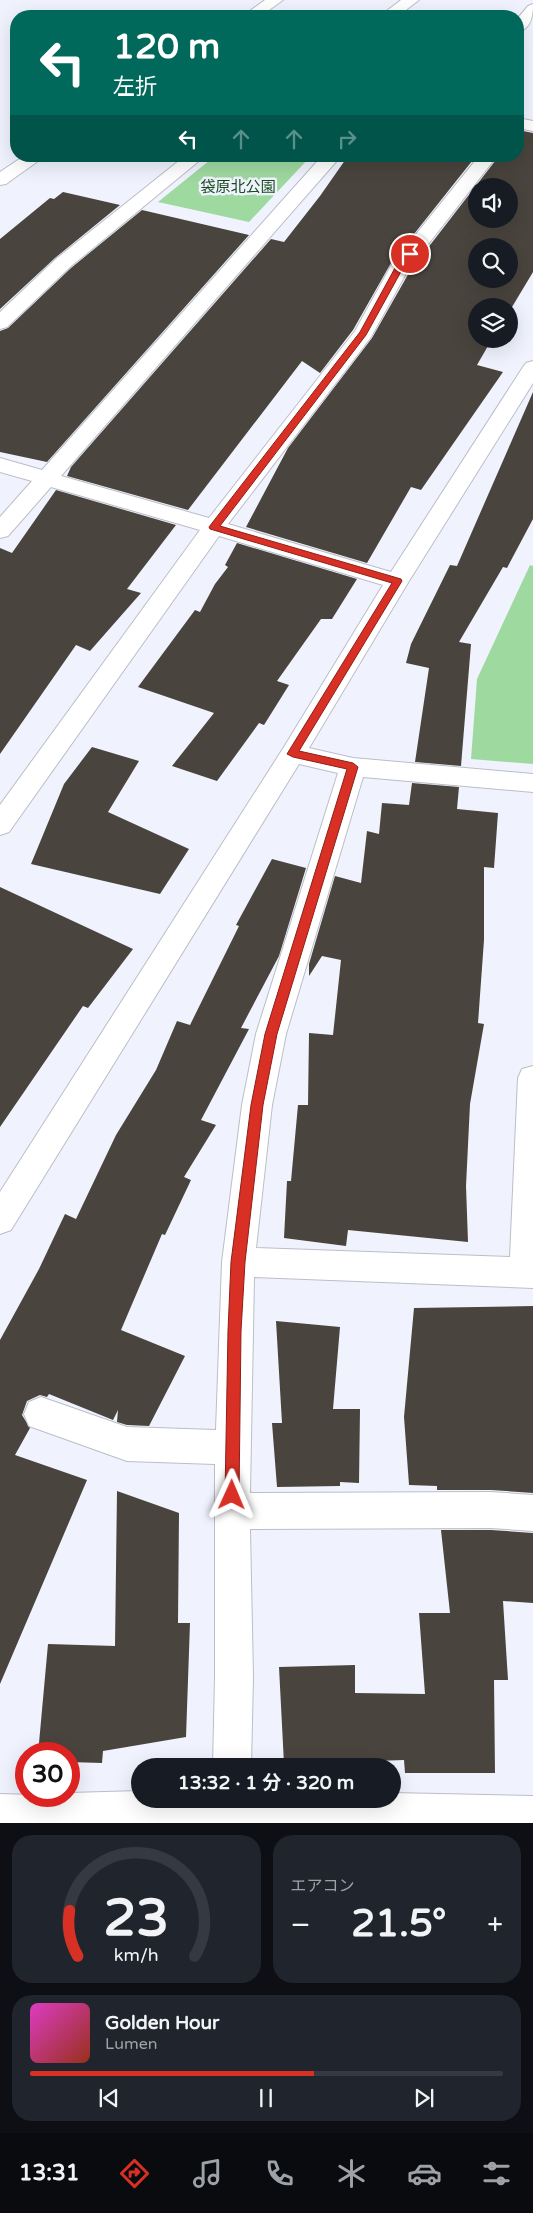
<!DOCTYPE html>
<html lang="ja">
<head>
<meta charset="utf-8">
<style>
	:root { --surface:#171b24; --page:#20242c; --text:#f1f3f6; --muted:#9ea1a6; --line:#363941; --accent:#d93025 }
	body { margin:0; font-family:"Varela Round","Noto Sans JP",sans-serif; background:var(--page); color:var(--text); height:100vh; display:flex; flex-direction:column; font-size:19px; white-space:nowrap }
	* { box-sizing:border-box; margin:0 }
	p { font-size:16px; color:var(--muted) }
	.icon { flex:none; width:28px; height:28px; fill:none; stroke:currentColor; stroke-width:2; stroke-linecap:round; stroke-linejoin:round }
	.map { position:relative; height:1823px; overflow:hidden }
	.panel { display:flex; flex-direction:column; gap:12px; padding:12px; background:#0d0f14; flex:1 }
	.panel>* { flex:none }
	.banner { position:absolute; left:10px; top:10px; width:514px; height:152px; border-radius:20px; box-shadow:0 5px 20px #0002; background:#00695c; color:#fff; overflow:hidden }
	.fabs { position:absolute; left:468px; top:178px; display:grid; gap:10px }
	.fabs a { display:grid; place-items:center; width:50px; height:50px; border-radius:50%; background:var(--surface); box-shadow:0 5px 20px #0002; font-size:25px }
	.speed { position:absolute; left:15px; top:1742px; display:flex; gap:10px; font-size:25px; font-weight:700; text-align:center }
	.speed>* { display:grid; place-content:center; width:65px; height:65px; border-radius:50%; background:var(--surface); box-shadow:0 5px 20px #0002; line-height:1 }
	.speed .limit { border:8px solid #d22; background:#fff; color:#111 }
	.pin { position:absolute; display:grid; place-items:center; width:42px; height:42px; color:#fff; margin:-21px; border:2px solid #fff; border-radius:50%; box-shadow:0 1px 5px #0007 }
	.me { position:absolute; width:55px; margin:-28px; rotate:1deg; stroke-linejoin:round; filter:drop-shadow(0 0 4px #0008) }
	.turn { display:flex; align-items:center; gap:18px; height:105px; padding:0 20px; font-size:22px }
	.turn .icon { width:65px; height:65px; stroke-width:2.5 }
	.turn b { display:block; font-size:35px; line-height:42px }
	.lanes { display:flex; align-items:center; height:48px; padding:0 20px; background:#0003; justify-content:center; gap:25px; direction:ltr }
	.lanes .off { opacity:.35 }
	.big { font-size:38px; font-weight:700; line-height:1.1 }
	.panel .widget { flex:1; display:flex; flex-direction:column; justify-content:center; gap:8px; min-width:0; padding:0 18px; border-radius:20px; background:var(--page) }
	.panel .dial { align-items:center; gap:0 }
	.dial svg { height:130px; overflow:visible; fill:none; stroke:var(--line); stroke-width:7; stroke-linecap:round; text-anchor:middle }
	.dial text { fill:var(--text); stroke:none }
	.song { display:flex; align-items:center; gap:15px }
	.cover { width:60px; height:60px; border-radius:8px; background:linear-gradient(135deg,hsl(310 70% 55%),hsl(10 70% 35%)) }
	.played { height:5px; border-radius:2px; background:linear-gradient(90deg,var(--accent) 60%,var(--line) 60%) }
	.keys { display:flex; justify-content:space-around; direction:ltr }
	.heat { display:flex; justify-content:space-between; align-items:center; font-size:28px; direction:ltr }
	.panel .tiles { flex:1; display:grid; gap:12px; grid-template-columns:1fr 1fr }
	.widget:last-child { grid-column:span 2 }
	.trip { position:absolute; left:131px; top:1758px; width:270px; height:50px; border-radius:25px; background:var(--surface); box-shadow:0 5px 20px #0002; font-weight:700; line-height:50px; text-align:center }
	.dock { display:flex; height:80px; justify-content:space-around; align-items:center; background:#090b0e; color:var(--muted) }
	.dock .icon { width:35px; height:35px }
	.dock .current { color:var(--accent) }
	.dock b { font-size:22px; color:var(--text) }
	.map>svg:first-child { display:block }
</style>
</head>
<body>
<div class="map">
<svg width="533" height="1823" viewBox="0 0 533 1823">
	<rect width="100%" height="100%" fill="#f0f3fd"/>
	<path fill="#9ed9a0" d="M215,156h96l-62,66 -91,-20z
		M530,565l3,1v198l-62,-5 6,-80z"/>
	<path fill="#49443d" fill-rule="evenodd" d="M518,130l15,3v139l-24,40v-6h-33v33h16l-15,26 26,7 -82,118 -10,-3 -44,76 -121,-36 42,-79 84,-110 38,-67 89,-115h19zM476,186h33v33h-33zM476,246h33v33h-33z
		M348,156h128l-85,107 -38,67 -33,43 -18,-12 -114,149 -121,-34 4,-9 200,-228 13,3 36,-46z
		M63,192l57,13 -65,53 -55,51v-70l50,-41 4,1z
		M142,210l107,25 -202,227 -47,-10v-121l8,-3 63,-60z
		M533,392v127l-26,49 -4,-1 -44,75 12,2 -10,122 -46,-4 14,-94 -23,-5 5,-19 39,-79 7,1z
		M56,490l120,35 -49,64 14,4 -51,58 -14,-6 -76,109v-206l12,5z
		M237,543l120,36 -25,40h-11l-44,62 12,4 -25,40 -5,-2 -42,58 -45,-15 42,-53 -76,-26 57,-77 5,2 15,-28 13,-17 -3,-2z
		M92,747l47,14 -31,51 81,37 -29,45 -129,-30 33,-80z
		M412,783l47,4 -2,22 41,4 -4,55 -10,-1v73l-6,83 6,1 -14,80 -4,82 2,56 -120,-12 -2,16 -62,-8 3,-57h4l7,-76h10l1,-72 24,2 8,-75 -19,-4 -13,20v-12l26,-88 26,7 6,-52 12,3 3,-31 27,2z
		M272,859l34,9 -27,88 -38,72 8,1 -48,91 15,5 -32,52 7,3 -26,55 -3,-1 -41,96 64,26 -36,70 -22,-1 -10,-3 1,-12 -5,10 -64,-26 -2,3 -7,-2 -13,6 -5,14 8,13 -15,27 72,25 -87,204v-344l39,-71 26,-55 11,5 40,-84 40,-65 21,-49 13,4 49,-99 -3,-1z
		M0,887l133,62 -45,59 -5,-2 -83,121z
		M533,1306v187l-42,-3h-54v-4l-28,-1 -5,-68 10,-109z
		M276,1321l64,6 -7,82h27l-1,74 -19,-1v4l-63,1 -5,-64h10z
		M117,1491l62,22 -1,110h12l-4,114 -83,14 -1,12 -33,-1v-8h-31l10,-110 67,2z
		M441,1530h50l42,3v70l-30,-2 5,79h-14l1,93h-90l-1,-13 -120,4 -5,-97 76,-2v28l70,1 -6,-81h31z"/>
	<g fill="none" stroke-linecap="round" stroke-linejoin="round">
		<defs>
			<path id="minor" d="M265,0h18l-22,16h-18z
				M401,0h18l-21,16h-18z
				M533,4c0,12 -2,25 -15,28v-14l10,-12z
				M518,118l15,3v10l-15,-3z
				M24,156h21l-39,28 -6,1v-13z
				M185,156h20l-135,111 -63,60 -7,2v-17l56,-53z
				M322,156h19l-280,320 148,42 146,-187 37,-67 87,-108h18l-89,114 -37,67 -143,187 163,48 132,-205 3,-4 7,-2v22l-124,198 -100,167 44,10 180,16v18l-170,-15 -77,257 -14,71 -16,143 254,9 8,-179 4,-9 11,-3v222l-279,-11 -4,216 241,-1 42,3v36l-42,-3 -241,1 3,148 -2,89h-38l2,-89v-213l-88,-3 -98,-35 -5,-12 5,-12 12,-5 86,30 89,3 6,-168 20,-157 14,-71 82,-261 -39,-9 -288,466 -11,4v-42l284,-445 99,-162 -164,-49 -210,296 -9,3v-30l200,-275 -149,-43 -43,49 -8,2v-21l32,-36 -32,-9v-14l42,12z
				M140,1791v8h252v-6l141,3v27h-533v-29l69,2v-3z"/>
		</defs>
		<use href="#minor" stroke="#bbbec7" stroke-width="2"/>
		<use href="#minor" fill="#fff" fill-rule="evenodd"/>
	</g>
	<path fill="#d93025" stroke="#8d1f18" d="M408,252l6,2 -11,14 -37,67 -146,191 181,53 1,2 -103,170 54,12 5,4 -81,267 -14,71 -18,157 -4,69 -2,164 -2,5 -5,2 -5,-2 -2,-5 3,-164 3,-69 20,-157 14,-71 82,-265 -54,-12 -6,-3 105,-171 -182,-54 -1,-2 151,-195 35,-64z"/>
	<g text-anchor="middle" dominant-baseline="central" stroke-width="5" stroke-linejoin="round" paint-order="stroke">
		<g font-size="15" fill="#174c1e" stroke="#f0f3fd">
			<text x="238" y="187">袋原北公園</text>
		</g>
	</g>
</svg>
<div class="fabs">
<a><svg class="icon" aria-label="sound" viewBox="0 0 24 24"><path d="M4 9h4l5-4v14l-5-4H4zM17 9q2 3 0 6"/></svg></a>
<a><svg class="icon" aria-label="search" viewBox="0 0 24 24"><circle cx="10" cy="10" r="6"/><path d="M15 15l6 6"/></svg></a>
<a><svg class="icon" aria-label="layers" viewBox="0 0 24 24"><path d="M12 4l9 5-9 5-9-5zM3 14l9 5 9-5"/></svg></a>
</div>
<div class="speed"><div class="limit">30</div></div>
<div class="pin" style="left:410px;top:254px;background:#d93025"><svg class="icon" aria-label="arrive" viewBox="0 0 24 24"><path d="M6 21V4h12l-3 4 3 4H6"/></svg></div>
<svg class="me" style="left:232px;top:1495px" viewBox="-20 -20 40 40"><path d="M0-17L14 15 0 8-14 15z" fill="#d93025" stroke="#fff" stroke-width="4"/></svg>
<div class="trip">13:32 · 1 分 · 320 m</div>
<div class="banner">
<div class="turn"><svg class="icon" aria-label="left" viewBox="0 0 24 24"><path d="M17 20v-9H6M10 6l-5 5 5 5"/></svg><div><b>120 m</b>左折</div></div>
<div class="lanes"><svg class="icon" aria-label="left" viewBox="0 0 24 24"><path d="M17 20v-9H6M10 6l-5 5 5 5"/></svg><svg class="icon off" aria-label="ahead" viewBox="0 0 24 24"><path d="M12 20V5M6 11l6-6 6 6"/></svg><svg class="icon off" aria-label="ahead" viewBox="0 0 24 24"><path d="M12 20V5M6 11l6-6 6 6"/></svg><svg class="icon off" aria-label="right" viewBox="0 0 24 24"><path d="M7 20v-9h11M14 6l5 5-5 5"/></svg></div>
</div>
</div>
<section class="panel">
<div class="tiles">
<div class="widget dial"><svg viewBox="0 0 100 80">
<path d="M14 69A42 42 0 1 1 86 69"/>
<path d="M14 69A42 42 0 0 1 9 41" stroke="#d93025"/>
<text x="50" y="56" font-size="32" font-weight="700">23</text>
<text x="50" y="72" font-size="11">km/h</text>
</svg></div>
<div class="widget"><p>エアコン</p>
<div class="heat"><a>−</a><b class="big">21.5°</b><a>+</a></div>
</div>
<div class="widget">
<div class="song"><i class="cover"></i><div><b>Golden Hour</b><p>Lumen</p></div></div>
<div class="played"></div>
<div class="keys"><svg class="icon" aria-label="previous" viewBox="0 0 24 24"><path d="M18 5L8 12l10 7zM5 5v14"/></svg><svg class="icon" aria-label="pause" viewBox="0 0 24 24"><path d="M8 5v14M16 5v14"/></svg><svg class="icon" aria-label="next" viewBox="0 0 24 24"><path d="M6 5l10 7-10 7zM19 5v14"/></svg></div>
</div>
</div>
</section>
<nav class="dock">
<b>13:31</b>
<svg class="icon current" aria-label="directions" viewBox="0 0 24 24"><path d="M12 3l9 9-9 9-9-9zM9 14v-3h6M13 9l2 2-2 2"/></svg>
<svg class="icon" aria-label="music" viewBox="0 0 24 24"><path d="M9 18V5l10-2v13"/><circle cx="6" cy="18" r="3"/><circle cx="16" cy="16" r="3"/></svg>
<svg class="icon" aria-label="phone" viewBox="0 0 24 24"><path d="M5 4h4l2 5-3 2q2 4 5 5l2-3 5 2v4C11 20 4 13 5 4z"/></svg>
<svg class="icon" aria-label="climate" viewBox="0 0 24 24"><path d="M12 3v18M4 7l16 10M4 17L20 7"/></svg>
<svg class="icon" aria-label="car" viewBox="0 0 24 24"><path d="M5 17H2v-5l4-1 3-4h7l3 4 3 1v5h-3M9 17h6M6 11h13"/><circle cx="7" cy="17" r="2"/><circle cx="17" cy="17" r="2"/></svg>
<svg class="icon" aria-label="filters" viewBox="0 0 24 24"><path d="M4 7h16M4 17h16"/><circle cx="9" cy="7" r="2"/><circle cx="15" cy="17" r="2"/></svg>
</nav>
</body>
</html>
